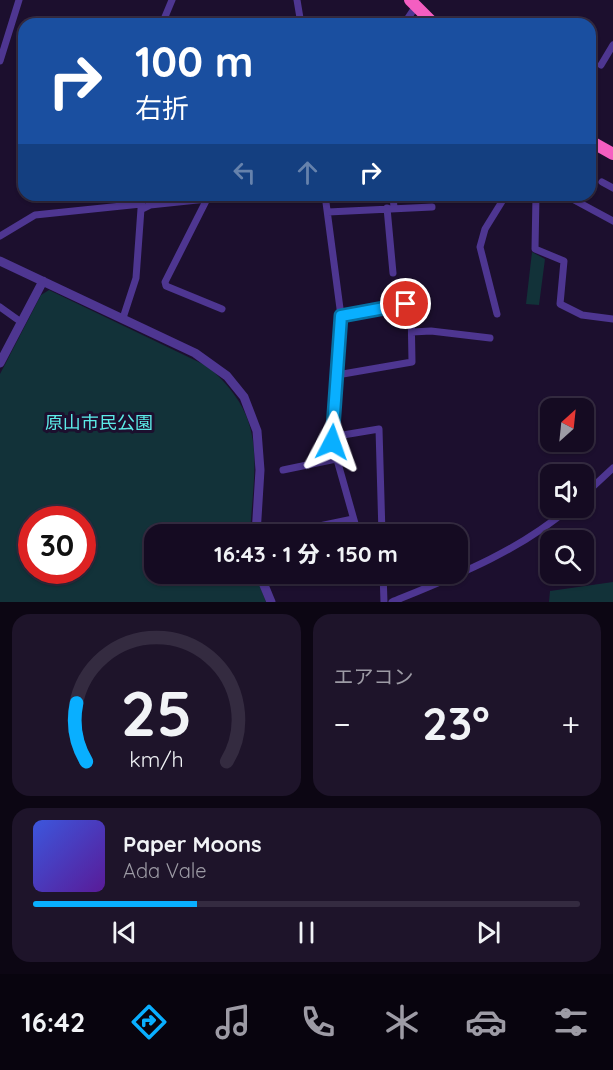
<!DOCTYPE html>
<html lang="ja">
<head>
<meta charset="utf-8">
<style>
	:root { --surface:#150b22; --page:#1e142a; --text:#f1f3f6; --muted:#9d9ba5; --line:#342b40; --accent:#09afff }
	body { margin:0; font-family:Quicksand,"Noto Sans JP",sans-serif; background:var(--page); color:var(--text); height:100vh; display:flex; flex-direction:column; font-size:22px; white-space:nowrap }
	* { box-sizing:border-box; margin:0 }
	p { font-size:20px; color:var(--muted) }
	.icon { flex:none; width:33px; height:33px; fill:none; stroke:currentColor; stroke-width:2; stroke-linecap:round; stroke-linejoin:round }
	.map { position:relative; height:602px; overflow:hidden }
	.drawer { display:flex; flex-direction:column; gap:12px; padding:12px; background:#0c0613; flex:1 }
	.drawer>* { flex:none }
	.banner { position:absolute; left:18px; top:18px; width:578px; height:183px; border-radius:18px; box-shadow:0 2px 4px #0004,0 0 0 2px var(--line); background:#1a4fa0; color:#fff; overflow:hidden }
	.needle { width:39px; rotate:27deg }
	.controls { position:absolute; left:540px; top:398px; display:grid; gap:12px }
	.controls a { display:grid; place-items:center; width:54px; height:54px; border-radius:12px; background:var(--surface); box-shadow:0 2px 4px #0004,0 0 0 2px var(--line); font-size:30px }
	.speed { position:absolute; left:18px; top:506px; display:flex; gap:12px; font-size:30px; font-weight:700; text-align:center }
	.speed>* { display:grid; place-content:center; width:78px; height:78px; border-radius:50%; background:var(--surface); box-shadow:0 2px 4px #0004,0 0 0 2px var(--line); line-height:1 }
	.speed .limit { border:9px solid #d22; background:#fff; color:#111 }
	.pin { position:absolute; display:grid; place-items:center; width:51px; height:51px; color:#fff; margin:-26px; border:3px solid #fff; border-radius:50%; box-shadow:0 2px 6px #0007 }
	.me { position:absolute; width:66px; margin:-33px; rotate:4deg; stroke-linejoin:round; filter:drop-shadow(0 0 4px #0008) }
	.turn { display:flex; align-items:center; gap:21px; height:126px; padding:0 18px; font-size:27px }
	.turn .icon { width:78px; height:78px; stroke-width:2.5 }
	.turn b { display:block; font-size:42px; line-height:51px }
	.lanes { display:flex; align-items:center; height:57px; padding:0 18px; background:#0003; justify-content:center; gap:30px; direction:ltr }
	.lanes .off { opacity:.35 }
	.big { font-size:45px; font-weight:800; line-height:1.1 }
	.drawer .widget { flex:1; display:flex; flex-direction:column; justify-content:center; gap:9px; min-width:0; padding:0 21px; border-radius:18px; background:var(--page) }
	.drawer .dial { align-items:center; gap:0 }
	.dial svg { height:156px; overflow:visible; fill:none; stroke:var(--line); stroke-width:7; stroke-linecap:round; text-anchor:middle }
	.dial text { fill:var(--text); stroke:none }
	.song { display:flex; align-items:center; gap:18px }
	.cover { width:72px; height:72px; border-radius:9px; background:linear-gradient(135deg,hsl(230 70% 55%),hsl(270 70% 35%)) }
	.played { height:6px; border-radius:3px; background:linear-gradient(90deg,var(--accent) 30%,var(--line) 30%) }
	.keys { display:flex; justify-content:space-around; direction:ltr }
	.heat { display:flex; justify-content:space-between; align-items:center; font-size:33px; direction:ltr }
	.drawer .tiles { flex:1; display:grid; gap:12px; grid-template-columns:1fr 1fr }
	.widget:last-child { grid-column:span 2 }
	.trip { position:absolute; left:144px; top:524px; width:324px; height:60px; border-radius:18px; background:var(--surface); box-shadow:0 2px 4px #0004,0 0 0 2px var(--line); font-weight:800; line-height:60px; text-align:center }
	.tab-bar { display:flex; height:96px; justify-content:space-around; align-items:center; background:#08040e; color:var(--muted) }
	.tab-bar .icon { width:42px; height:42px }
	.tab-bar .on { color:var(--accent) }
	.tab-bar b { font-size:27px; color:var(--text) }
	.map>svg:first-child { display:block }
</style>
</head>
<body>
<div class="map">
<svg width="613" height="602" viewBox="0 0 613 602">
	<rect width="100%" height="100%" fill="#1c0f2e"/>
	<path fill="#123239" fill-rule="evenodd" d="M532,252l13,7 -6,46 -13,-1z
		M49,290l158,76c62,52 47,96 43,168h-96v39h101l11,29h-266v-228l41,-79zM32,519h50v51h-50z
		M613,582v20h-64l1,-11z"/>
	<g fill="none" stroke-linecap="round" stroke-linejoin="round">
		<path stroke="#4e3691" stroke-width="7" d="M297,0l4,24
			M162,24l10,-24
			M404,24l12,-18
			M0,61l19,-61
			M601,65l12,-20
			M602,182l11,6
			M325,195l16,121 -9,126 26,92
			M393,195l1,13
			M536,195l-1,54 29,12 -4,43 22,11 31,4
			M565,195l48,26
			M207,199l-42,83 1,4 56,23
			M387,208l6,65
			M142,209l8,-4 57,-6 10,-4
			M328,212l104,-5
			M0,236l35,-21 106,-11
			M0,307l21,15
			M497,314l-17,-67 5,-18 21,-34
			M123,318l13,-40 6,-83
			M412,332l19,-1 59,7
			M337,375l75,-13 -1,-55 -5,-3 -65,12
			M331,437l48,-8 3,105
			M283,470l53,-11
			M584,495l29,-27
			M306,534l-1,-5 48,-10
			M383,573l1,29
			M392,602c61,-25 128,-51 178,-95"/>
		<path stroke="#4e3691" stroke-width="9" d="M0,261l195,92 32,23 17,21 13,34 3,39 -4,64
			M0,363l43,-82
			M259,573l12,29"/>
		<path stroke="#f45ec1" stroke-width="12" d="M410,0l24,24
			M590,141l23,13"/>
	</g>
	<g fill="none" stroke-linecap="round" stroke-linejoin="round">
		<defs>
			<path id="route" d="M332,442l9,-126 65,-12"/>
		</defs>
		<use href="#route" stroke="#0672a6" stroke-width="15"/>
		<use href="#route" stroke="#09afff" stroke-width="10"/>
	</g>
	<g text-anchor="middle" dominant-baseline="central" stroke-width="6" stroke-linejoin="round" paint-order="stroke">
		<g font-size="18" fill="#5cebe7" stroke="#1c0f2e">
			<text x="99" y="422">原山市民公園</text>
		</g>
	</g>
</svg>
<div class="controls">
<a><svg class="needle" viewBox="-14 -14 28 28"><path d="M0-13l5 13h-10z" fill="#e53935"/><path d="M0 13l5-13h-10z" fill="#9d9ba5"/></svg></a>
<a><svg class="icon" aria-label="sound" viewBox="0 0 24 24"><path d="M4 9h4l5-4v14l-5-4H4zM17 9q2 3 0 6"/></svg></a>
<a><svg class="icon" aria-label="search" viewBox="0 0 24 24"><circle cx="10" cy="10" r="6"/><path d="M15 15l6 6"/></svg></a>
</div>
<div class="speed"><div class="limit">30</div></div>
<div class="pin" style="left:406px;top:304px;background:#d93025"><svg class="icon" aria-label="arrive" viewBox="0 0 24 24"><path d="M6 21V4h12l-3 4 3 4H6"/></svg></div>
<svg class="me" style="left:332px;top:442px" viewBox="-20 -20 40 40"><path d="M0-17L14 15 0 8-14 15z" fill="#09afff" stroke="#fff" stroke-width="4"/></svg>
<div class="trip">16:43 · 1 分 · 150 m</div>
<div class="banner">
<div class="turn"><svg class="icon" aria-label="right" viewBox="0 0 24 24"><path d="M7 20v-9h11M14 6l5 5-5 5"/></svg><div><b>100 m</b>右折</div></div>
<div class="lanes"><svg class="icon off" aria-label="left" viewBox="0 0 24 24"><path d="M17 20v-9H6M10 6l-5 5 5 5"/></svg><svg class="icon off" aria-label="ahead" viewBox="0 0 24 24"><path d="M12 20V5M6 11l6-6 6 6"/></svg><svg class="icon" aria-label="right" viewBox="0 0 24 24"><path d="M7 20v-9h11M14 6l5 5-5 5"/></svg></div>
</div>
</div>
<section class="drawer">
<div class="tiles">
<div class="widget dial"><svg viewBox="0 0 100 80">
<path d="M14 69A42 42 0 1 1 86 69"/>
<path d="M14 69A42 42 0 0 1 9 39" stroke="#09afff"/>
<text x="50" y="56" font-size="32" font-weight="700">25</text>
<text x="50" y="72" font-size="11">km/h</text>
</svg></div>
<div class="widget"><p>エアコン</p>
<div class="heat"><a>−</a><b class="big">23°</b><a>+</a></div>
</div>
<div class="widget">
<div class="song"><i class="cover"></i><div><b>Paper Moons</b><p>Ada Vale</p></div></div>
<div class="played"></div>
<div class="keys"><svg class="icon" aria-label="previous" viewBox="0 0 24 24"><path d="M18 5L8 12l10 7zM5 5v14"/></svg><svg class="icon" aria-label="pause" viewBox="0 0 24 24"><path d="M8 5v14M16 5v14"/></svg><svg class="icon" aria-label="next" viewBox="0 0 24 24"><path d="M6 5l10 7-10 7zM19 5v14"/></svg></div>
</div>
</div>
</section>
<nav class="tab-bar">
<b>16:42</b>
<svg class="icon on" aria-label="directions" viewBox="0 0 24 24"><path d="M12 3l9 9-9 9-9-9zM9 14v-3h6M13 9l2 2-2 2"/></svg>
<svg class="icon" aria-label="music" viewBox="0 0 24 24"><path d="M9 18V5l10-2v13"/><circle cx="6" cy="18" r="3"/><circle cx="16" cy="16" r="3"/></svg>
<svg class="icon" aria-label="phone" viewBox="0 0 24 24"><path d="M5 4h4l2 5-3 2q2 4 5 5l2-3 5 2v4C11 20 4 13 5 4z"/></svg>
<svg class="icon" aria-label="climate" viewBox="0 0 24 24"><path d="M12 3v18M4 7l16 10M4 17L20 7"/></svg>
<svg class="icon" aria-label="car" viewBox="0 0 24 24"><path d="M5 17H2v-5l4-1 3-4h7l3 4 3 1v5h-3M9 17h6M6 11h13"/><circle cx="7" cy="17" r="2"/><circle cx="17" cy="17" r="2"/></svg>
<svg class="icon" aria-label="filters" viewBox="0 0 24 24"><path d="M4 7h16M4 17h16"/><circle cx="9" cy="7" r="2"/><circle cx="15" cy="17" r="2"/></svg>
</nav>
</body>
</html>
